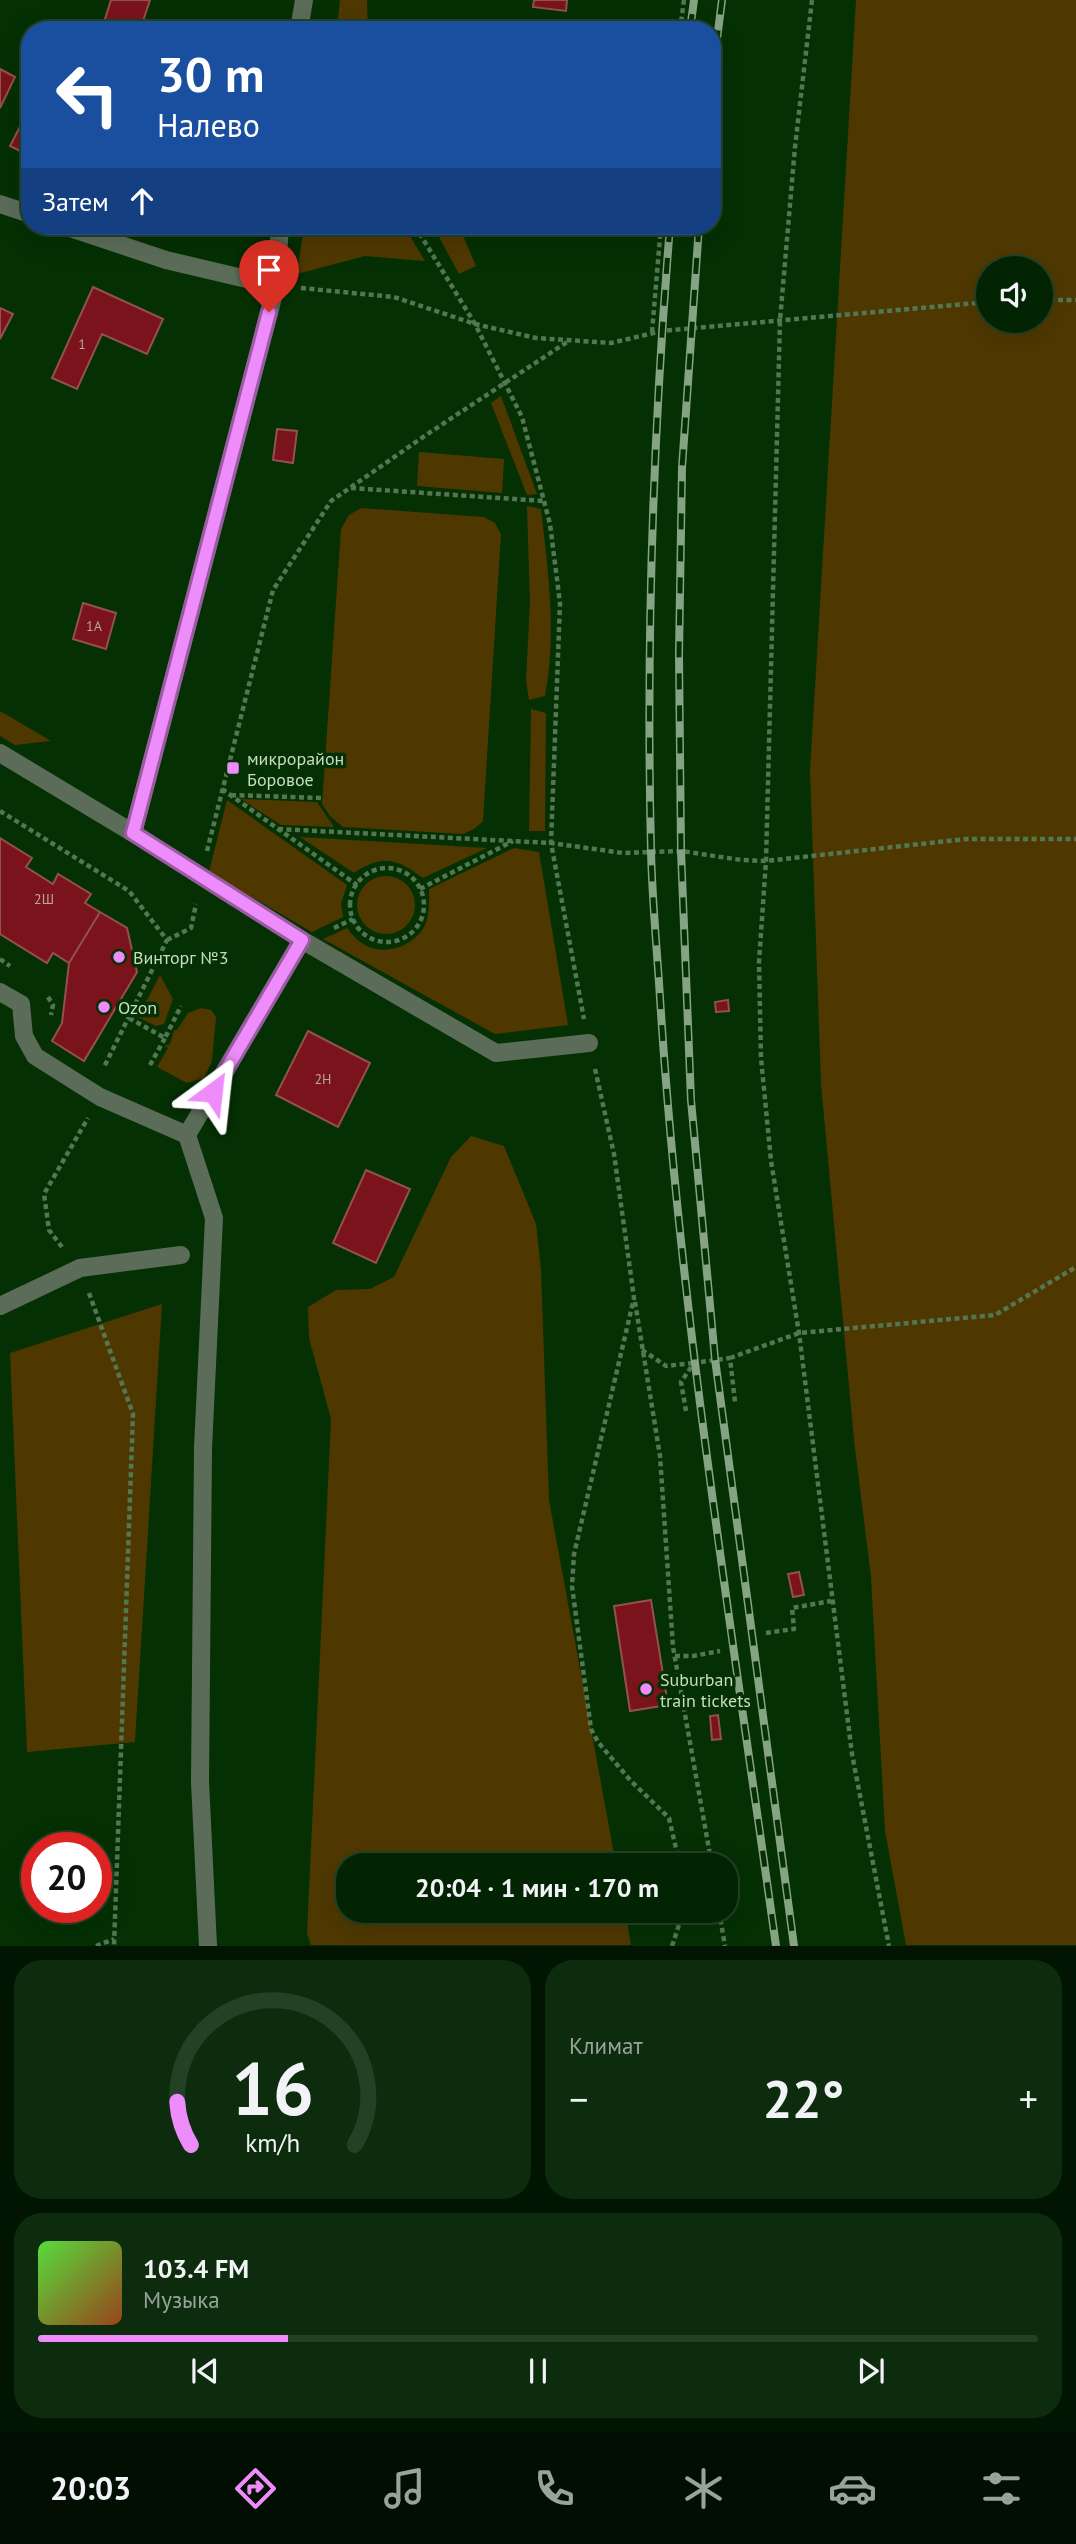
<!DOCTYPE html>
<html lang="ru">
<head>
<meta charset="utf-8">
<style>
	:root { --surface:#032403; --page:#0d2c0d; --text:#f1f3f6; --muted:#97a49a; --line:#244125; --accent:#ed8cfa }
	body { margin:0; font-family:"PT Sans",sans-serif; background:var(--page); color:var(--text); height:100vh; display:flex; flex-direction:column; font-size:26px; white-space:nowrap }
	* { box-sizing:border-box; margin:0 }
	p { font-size:23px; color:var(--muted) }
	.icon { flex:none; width:38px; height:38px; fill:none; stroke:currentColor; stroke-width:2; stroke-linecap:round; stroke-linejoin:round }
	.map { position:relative; height:1946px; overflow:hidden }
	.side { display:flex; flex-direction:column; gap:14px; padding:14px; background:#021402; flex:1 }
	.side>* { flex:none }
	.banner { position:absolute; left:21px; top:21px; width:700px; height:214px; border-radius:28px; box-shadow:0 7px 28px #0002,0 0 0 2px var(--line); background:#1a4fa0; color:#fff; overflow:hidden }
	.buttons { position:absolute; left:976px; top:256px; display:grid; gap:14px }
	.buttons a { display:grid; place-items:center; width:77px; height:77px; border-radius:50%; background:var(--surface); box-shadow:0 7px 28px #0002,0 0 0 2px var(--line); font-size:35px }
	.speed { position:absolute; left:21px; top:1832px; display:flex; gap:14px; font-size:35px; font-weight:700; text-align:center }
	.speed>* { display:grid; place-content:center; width:91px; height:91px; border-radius:50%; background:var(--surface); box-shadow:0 7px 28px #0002,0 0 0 2px var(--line); line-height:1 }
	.speed .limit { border:10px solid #d22; background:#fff; color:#111 }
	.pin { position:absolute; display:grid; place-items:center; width:60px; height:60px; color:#fff; margin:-72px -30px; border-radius:50% 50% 50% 0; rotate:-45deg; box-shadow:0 0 7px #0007 }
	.pin .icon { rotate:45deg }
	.me { position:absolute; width:77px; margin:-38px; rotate:30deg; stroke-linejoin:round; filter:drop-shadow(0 0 5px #0008) }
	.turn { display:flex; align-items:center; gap:24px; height:147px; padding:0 21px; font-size:32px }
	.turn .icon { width:91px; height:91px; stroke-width:2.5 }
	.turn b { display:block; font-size:49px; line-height:60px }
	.then { display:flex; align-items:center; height:66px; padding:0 21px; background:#0003; gap:14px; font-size:26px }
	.big { font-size:52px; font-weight:700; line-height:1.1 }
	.side .tile { flex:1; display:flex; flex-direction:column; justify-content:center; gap:10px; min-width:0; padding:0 24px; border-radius:28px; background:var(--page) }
	.side .dial { align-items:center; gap:0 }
	.dial svg { height:182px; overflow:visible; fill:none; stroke:var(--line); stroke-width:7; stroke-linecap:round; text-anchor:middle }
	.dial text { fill:var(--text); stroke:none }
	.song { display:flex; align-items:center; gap:21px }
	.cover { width:84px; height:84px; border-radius:10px; background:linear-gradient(135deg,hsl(110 70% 55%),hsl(20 70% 35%)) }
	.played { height:7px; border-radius:4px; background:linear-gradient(90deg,var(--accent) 25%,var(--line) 25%) }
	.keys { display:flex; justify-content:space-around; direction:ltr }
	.heat { display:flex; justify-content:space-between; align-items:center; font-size:38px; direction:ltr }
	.side .tiles { flex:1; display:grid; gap:14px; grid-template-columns:1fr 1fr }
	.tile:last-child { grid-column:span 2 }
	.trip { position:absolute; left:336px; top:1853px; width:402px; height:70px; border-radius:28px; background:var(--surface); box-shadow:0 7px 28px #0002,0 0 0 2px var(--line); font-weight:700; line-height:70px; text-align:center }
	.tab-bar { display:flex; height:112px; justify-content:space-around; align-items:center; background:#010e01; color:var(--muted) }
	.tab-bar .icon { width:49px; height:49px }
	.tab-bar .selected { color:var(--accent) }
	.tab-bar b { font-size:32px; color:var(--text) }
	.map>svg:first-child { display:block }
</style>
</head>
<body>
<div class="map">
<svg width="1076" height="1946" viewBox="0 0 1076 1946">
	<rect width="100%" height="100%" fill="#043004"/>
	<path fill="#4f3800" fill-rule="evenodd" d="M340,0h27l1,30h-31z
		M856,0h220v1945h-170l-21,-114 -14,-254 -17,-137 -33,-356 -11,-313zM989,268h52v52h-52z
		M304,226h100l21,35 -60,-5 -68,18z
		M433,226h26l17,40 -17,8z
		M501,396l36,98 -10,1 -36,-92z
		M419,452l85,7 -2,34 -85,-7z
		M527,506l14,3c7,62 16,124 4,187l-16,4 -3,-20 4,-78z
		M361,508l123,9 11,6 6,11 -18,287 -9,8 -11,5 -120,-7 -13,-11 -8,-12 19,-275 8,-14z
		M531,709l15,4 -1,118h-16z
		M0,711l51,30 -36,4 -15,-9z
		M241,799l76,3 17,25 -53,-2z
		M227,800l120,85 -6,19 2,13 -31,15 -103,-60z
		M300,837l187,11 -64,30c-26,-20 -41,-24 -69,-5z
		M514,848l25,4 29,173 -73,9 -172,-95 24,-11c6,8 14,17 25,20 18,6 43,-4 52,-21 6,-13 5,-24 5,-38z
		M357 905a29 29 0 1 1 58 0a29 29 0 1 1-58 0Z
		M160,975l13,24 -9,25 -8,2 -18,-9z
		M201,1008l10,2 5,7 -4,44 -8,17 -17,5 -30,-16 11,-19 -3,-2 5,-2 4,-14h3l11,-17z
		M471,1136l33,10 32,78 5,46 8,230 67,365 -268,1v45h277l6,34h-320l-4,-12 24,-514 -22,-81 -1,-31 28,-17 34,-1 24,-12 57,-120z
		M162,1304l-27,438 -108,10 -17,-399z"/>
	<path fill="#7a131c" stroke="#91514f" stroke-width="2" d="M111,0h39l-10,30h-12l-24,-8z
		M534,0h33l-1,11 -33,-4z
		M0,69l15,8 -15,31z
		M28,111l2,1v44l-20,-10z
		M93,287l70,32 -16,35 -45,-20 -25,55 -25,-11z
		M0,308l13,6 -13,25z
		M277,429l20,2 -4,32 -20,-3z
		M83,603l33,10 -10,36 -33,-10z
		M0,838l32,20 -6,9 27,17 5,-10 33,20 -6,9 15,9 -31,51 -16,-10 -6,10 -47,-29z
		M100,912l27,16 10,44 -53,89 -32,-20 10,-18 7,-60z
		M728,1000l1,11 -13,1 -1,-10z
		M308,1031l62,32 -32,64 -62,-32z
		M366,1170l44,19 -34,74 -43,-20z
		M799,1572l5,23 -11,2 -5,-23z
		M651,1600l17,105 -38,6 -16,-105z
		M718,1715l3,24 -9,1 -2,-24z"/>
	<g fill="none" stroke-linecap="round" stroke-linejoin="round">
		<path stroke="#547753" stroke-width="4.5" stroke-dasharray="5 3.5" stroke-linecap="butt" d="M812,0l-17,147 -15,173 -14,541 -7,101 2,96 10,103 28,172 53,421 37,192
			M680,30l4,-30
			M415,226l60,98 47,93 28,107 10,79 -9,240 33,176
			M301,288l93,9 81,27 61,14 75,5 51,-12 327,-29
			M1041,300h35
			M652,332l9,-106
			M351,488l193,13
			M222,789l135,96
			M231,795l91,3
			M0,811l129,80 38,49 -63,127
			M278,829l273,14 72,10 58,-2 60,9 25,1 200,-22h110
			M207,851l66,-261 58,-89 95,-66 144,-95
			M350 905a37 37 0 1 1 74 0a37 37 0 1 1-74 0Z
			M420,889l93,-48
			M334,928l19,-9
			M167,940l24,-12 5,-24
			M0,959l10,7
			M48,997l5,8 -2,10
			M129,1018l36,20 16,-32
			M150,1065l15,-27
			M595,1069l19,85 20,144 -60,256 -2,32 19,143 7,13 32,38 39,38 11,48
			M62,1247l-13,-17 -5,-36 44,-76
			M89,1293l44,121 -19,532
			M635,1302l25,154 13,191 39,219
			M642,1350l24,16 27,-3
			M730,1358l69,-25 196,-18 81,-48
			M686,1411l-5,-29 13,-19 36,-5 5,44
			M766,1633l28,-4 -2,-21 39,-7
			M675,1656h18l27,-5
			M719,1911l6,35
			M96,1946l18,-7
			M672,1946l8,-24v-11"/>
		<path stroke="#5b6d59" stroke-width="18" d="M299,30l5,-30
			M0,204l30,10
			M64,226l102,34 110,26
			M0,753l133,80 169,107 194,113 93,-10
			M133,833l143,-547 4,-60
			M0,992l21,12 3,32 11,20 65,41 87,38 115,-195
			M187,1135l27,83 -11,230 -3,334 8,164
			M0,1306l80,-38 101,-13"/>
		<defs>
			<path id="rail" d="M690,30l4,-30
				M712,78l10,-78
				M670,226c-17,207 -24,416 -19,624 1,49 6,99 9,148 20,317 72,632 116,948
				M699,226l-17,242 -3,187 2,196 10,249 24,259 79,587"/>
		</defs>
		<use href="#rail" stroke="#86a484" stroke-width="8"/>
		<use href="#rail" stroke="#043004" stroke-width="5" stroke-dasharray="16" stroke-linecap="butt"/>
	</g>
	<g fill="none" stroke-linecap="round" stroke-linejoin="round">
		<defs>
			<path id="route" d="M213,1092l89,-152 -169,-107 136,-521"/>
		</defs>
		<use href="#route" stroke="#9a5ba2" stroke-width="18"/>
		<use href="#route" stroke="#ed8cfa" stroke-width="12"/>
	</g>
	<g fill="#ed8cfa" stroke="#043004" stroke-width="2.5">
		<rect x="226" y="761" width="14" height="14" rx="3.5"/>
		<circle cx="119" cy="957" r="7"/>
		<circle cx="104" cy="1007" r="7"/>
		<circle cx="646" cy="1689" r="7"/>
	</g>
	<g text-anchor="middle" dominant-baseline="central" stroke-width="7" stroke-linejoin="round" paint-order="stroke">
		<g font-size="14" fill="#b3aa99">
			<text x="82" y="344">1</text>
			<text x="94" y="626">1А</text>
			<text x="44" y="899">2Ш</text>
			<text x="323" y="1079">2Н</text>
		</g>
		<g font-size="18" fill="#c6ddc3" stroke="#043004" text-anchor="start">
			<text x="247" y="758">микрорайон<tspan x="247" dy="21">Боровое</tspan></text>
			<text x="133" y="957">Винторг №3</text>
			<text x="118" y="1007">Ozon</text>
			<text x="660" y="1679">Suburban<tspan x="660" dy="21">train tickets</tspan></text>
		</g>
	</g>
</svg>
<div class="buttons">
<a><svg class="icon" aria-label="sound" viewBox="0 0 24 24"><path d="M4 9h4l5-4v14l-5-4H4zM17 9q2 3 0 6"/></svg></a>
</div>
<div class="speed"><div class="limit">20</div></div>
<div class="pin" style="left:269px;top:312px;background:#d93025"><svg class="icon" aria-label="arrive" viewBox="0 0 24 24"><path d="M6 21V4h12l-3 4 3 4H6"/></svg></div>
<svg class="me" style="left:213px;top:1092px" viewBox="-20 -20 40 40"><path d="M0-17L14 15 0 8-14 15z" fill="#ed8cfa" stroke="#fff" stroke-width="4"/></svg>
<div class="trip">20:04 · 1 мин · 170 m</div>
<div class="banner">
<div class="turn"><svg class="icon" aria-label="left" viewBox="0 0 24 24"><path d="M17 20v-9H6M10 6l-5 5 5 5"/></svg><div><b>30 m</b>Налево</div></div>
<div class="then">Затем<svg class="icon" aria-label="ahead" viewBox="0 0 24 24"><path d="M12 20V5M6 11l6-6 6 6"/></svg></div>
</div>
</div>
<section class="side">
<div class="tiles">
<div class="tile dial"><svg viewBox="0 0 100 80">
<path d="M14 69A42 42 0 1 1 86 69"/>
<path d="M14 69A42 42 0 0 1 8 50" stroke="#ed8cfa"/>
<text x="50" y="56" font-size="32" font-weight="700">16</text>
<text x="50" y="72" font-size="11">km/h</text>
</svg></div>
<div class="tile"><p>Климат</p>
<div class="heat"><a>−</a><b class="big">22°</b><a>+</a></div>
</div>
<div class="tile">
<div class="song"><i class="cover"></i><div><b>103.4 FM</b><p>Музыка</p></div></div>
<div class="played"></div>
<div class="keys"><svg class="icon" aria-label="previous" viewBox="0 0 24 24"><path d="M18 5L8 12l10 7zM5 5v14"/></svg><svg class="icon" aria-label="pause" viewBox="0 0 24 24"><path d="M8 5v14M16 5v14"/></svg><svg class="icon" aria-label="next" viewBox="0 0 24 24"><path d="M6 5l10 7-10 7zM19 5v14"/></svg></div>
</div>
</div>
</section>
<nav class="tab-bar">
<b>20:03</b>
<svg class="icon selected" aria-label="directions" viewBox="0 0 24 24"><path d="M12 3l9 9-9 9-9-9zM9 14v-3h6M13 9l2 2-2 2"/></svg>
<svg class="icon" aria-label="music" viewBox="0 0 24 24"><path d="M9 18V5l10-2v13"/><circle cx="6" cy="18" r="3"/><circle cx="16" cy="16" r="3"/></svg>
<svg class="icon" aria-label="phone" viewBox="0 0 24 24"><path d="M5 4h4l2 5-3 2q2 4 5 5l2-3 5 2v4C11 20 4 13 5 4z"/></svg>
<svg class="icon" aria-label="climate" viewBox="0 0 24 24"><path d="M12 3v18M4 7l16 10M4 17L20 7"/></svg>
<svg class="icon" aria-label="car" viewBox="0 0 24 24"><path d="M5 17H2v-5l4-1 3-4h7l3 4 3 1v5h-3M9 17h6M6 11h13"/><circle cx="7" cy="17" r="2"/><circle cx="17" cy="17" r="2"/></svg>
<svg class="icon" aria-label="filters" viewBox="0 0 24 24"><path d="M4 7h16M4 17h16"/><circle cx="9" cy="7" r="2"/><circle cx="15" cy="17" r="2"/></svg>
</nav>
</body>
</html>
